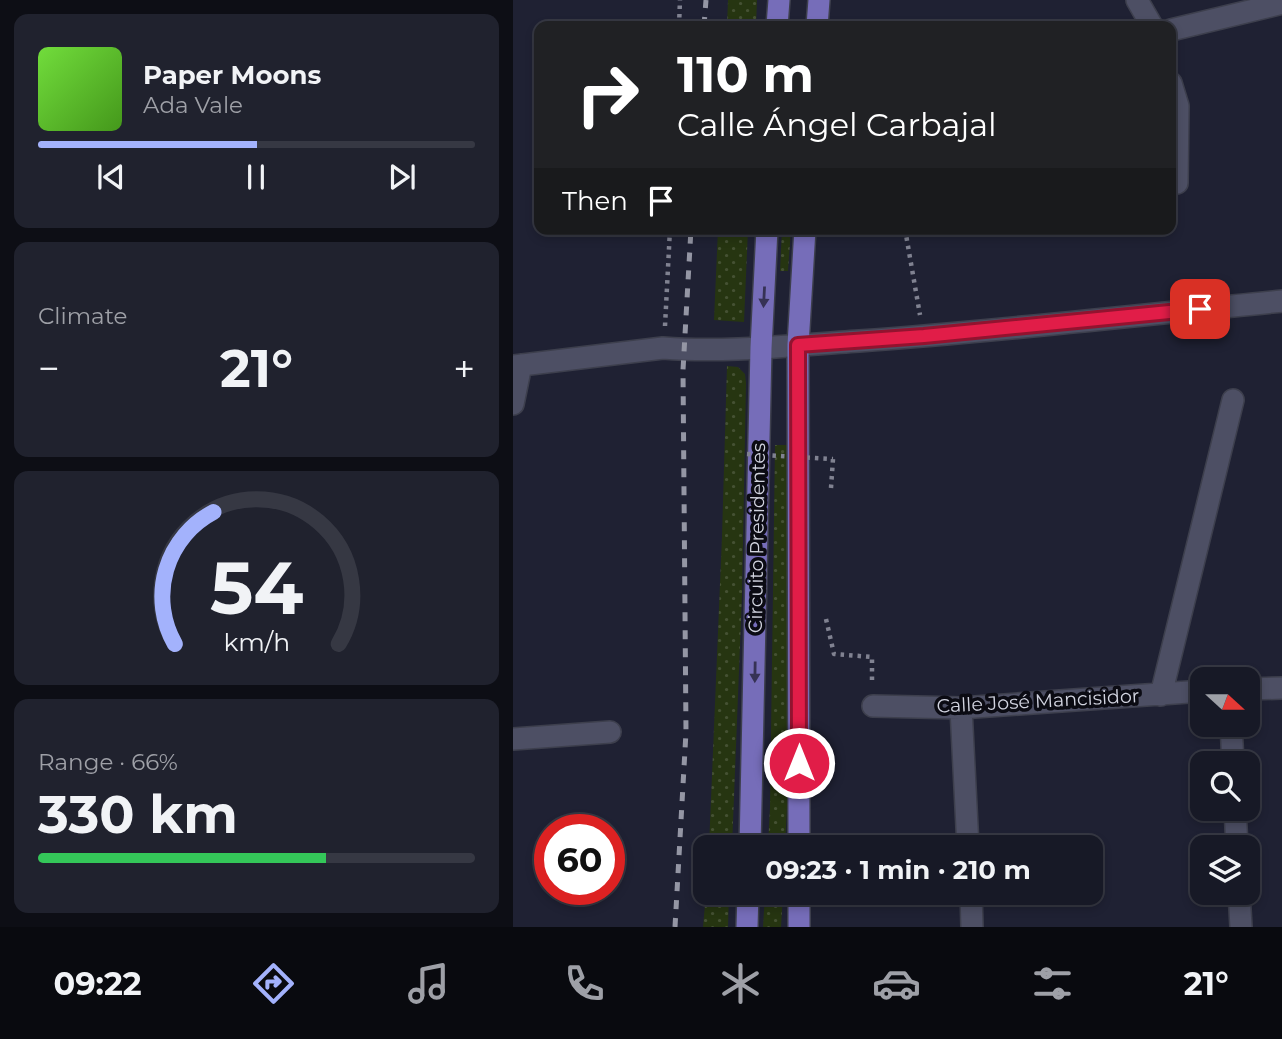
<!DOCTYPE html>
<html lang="en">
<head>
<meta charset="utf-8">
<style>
	:root { --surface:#171926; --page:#20222e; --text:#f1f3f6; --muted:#9ea0a7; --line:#363843; --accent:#a3b2fc }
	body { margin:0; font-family:Montserrat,sans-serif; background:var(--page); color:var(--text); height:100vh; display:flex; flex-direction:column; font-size:26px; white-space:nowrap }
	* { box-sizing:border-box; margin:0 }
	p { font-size:23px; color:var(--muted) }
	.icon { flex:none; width:38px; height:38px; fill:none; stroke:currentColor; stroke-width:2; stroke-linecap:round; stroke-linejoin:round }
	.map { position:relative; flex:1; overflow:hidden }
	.details { display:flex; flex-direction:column; gap:14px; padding:14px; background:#0d0e15; width:513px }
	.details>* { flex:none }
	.banner { position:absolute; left:21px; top:21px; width:642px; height:214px; border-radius:14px; box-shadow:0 4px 10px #0003,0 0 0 2px var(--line); background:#202124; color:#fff; overflow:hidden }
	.needle { width:46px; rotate:111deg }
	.fabs { position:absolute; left:677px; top:667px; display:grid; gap:14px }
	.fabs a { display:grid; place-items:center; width:70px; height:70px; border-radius:14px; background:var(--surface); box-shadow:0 4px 10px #0003,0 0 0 2px var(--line); font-size:35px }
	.speed { position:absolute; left:21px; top:814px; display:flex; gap:14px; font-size:35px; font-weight:700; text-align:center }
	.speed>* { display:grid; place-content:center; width:91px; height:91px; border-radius:50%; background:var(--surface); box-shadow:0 4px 10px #0003,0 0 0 2px var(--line); line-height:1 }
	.speed .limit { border:10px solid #d22; background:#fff; color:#111 }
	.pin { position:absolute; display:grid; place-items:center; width:60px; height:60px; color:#fff; margin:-30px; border-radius:14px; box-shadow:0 4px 10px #0006 }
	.me { position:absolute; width:77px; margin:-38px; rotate:0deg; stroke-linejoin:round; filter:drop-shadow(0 0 5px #0008) }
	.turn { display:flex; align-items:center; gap:24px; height:147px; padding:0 28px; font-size:32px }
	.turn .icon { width:91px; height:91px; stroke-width:2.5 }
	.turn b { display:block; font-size:49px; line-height:60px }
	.then { display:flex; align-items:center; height:66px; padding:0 28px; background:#0003; gap:14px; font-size:26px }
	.big { font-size:52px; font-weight:700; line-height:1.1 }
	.details .tile { flex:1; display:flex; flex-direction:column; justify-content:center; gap:10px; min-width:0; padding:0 24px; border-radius:14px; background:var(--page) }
	.details .dial { align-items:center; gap:0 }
	.dial svg { height:182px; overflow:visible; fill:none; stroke:var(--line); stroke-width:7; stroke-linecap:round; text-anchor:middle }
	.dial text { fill:var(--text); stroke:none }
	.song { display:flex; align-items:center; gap:21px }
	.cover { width:84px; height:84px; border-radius:10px; background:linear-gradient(135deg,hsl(100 70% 55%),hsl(100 70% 35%)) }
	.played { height:7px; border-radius:4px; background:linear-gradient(90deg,var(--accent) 50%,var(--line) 50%) }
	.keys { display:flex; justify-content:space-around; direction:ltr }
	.heat { display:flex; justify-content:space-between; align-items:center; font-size:38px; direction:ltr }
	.charge { height:10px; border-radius:5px; background:linear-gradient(90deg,#34c759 66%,var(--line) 0) }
	.trip { position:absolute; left:180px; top:835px; width:410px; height:70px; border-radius:14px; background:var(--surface); box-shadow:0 4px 10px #0003,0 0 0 2px var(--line); font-weight:700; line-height:70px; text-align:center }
	.menu { display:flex; height:112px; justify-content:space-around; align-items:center; background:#090a0f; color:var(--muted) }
	.menu .icon { width:49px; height:49px }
	.menu .selected { color:var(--accent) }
	.menu b { font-size:32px; color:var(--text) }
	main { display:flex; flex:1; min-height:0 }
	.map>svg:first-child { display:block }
</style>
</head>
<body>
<main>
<section class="details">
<div class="tile">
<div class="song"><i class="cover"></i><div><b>Paper Moons</b><p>Ada Vale</p></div></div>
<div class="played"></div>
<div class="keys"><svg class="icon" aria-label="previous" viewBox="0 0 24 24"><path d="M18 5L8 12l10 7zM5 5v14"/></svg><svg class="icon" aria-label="pause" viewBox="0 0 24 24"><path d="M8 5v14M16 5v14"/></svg><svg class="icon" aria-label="next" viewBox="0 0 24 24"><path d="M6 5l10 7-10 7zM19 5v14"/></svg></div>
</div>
<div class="tile"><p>Climate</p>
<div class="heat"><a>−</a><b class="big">21°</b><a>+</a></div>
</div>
<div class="tile dial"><svg viewBox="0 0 100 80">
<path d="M14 69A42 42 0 1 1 86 69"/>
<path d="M14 69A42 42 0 0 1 31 11" stroke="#a3b2fc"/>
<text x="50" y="56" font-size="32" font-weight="700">54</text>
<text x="50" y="72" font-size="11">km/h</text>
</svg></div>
<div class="tile"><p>Range · 66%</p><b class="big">330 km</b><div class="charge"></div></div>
</section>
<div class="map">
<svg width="770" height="927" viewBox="0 0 770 927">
	<defs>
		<pattern id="grass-dots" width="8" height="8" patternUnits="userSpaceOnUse" patternTransform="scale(1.75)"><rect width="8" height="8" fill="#263511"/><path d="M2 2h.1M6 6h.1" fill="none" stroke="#455133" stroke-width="1.8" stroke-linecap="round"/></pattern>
	</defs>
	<rect width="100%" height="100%" fill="#1f2133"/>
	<path fill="url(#grass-dots)" d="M215,0h29l-1,26h-29z
		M205,229h30l-4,93 -30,-2z
		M269,229h9l-3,42h-8z
		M214,366l11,1 7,7 1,9 -4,212 -10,252h-23l13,-311z
		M262,445h12l2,114 -2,248 -2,40h-17l2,-40z
		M193,893h23l-1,34h-25z
		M252,893h18l-2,34h-18z"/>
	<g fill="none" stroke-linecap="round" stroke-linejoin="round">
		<defs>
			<path id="minor" d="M624,0l15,26
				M658,30l112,-27
				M658,83l7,23 -1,77
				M0,366l150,-18c65,5 131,-3 196,-7 141,-10 282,-26 424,-40
				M0,404l8,-39
				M735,689l35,-1
				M648,695l72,-295
				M360,706l88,2 242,-17
				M448,708l7,139
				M718,724l2,39
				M0,739l97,-7
				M722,808l2,39
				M458,892l1,35
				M726,892l2,35"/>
			<path id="primary" d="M264,26l2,-26
				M304,26l2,-26
				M237,847l11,-499 6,-119
				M286,847l-1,-502 7,-116
				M286,892v35
				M234,927l1,-35"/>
		</defs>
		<use href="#minor" stroke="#3d3f4d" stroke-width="24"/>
		<use href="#primary" stroke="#3d3f4d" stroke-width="24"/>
		<path stroke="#808291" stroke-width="4.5" stroke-dasharray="3.5 5" stroke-linecap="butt" d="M166,26l1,-26
			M392,229l15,86
			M152,326l5,-97
			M318,488l2,-29
			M313,619l8,35 38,3v27"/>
		<use href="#minor" stroke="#4d4f64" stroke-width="21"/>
		<use href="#primary" stroke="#766db9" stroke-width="21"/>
		<path stroke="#9496a4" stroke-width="5" stroke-dasharray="9 9" stroke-linecap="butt" d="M191,26l2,-26
			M162,927l11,-195 -3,-362 8,-141"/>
		<path stroke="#808291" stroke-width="4.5" stroke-dasharray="3.5 5" stroke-linecap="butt" d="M234,454l86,5"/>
	</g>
	<defs><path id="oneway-solid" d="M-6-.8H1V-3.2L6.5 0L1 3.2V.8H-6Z" transform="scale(1.75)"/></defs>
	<g fill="#363255">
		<use href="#oneway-solid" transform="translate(251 297) rotate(93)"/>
		<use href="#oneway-solid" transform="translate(242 672) rotate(91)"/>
	</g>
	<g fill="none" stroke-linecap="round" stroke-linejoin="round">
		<defs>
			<path id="route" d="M286,763l-1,-418 126,-9 276,-27"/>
		</defs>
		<use href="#route" stroke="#92132f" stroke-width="18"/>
		<use href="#route" stroke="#e11d48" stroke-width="12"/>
	</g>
	<g text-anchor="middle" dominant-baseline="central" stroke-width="7" stroke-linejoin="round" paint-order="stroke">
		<g font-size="19" fill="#d2d4e0" stroke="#0b0b13">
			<text transform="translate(244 538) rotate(-89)">Circuito Presidentes</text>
			<text transform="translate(525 701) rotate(-3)">Calle José Mancisidor</text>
		</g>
	</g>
</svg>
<div class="fabs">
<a><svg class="needle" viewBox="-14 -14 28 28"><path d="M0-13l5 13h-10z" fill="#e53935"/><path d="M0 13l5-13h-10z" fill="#9ea0a7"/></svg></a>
<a><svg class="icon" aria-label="search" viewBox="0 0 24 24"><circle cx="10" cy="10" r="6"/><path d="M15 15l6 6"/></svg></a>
<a><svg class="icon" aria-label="layers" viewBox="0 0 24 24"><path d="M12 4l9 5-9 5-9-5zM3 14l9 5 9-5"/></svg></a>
</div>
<div class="speed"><div class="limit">60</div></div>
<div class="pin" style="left:687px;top:309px;background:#d93025"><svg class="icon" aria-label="arrive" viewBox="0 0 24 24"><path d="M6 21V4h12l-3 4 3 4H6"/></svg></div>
<svg class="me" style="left:286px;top:763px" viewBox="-20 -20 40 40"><circle r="17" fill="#e11d48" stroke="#fff" stroke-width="3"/><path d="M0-11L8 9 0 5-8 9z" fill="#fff"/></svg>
<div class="trip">09:23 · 1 min · 210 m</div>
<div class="banner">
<div class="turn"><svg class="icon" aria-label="right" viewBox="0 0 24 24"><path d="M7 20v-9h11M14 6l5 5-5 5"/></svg><div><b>110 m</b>Calle Ángel Carbajal</div></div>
<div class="then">Then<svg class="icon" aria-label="arrive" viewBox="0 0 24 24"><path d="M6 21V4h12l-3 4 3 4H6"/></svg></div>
</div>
</div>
</main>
<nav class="menu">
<b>09:22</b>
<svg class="icon selected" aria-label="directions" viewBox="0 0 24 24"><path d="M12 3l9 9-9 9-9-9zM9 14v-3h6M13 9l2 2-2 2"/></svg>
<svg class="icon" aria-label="music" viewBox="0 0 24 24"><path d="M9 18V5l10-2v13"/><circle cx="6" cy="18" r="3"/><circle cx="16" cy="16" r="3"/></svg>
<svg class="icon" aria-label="phone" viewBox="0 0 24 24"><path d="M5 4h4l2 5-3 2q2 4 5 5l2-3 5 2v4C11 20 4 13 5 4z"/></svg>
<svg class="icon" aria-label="climate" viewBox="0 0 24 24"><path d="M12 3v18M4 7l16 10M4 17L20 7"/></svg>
<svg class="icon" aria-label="car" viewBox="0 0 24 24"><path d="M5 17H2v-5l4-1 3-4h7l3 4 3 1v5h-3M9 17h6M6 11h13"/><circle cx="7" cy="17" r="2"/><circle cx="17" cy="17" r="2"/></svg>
<svg class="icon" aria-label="filters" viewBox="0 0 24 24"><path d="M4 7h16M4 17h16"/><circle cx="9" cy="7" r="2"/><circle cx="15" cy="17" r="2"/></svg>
<b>21°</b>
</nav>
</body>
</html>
